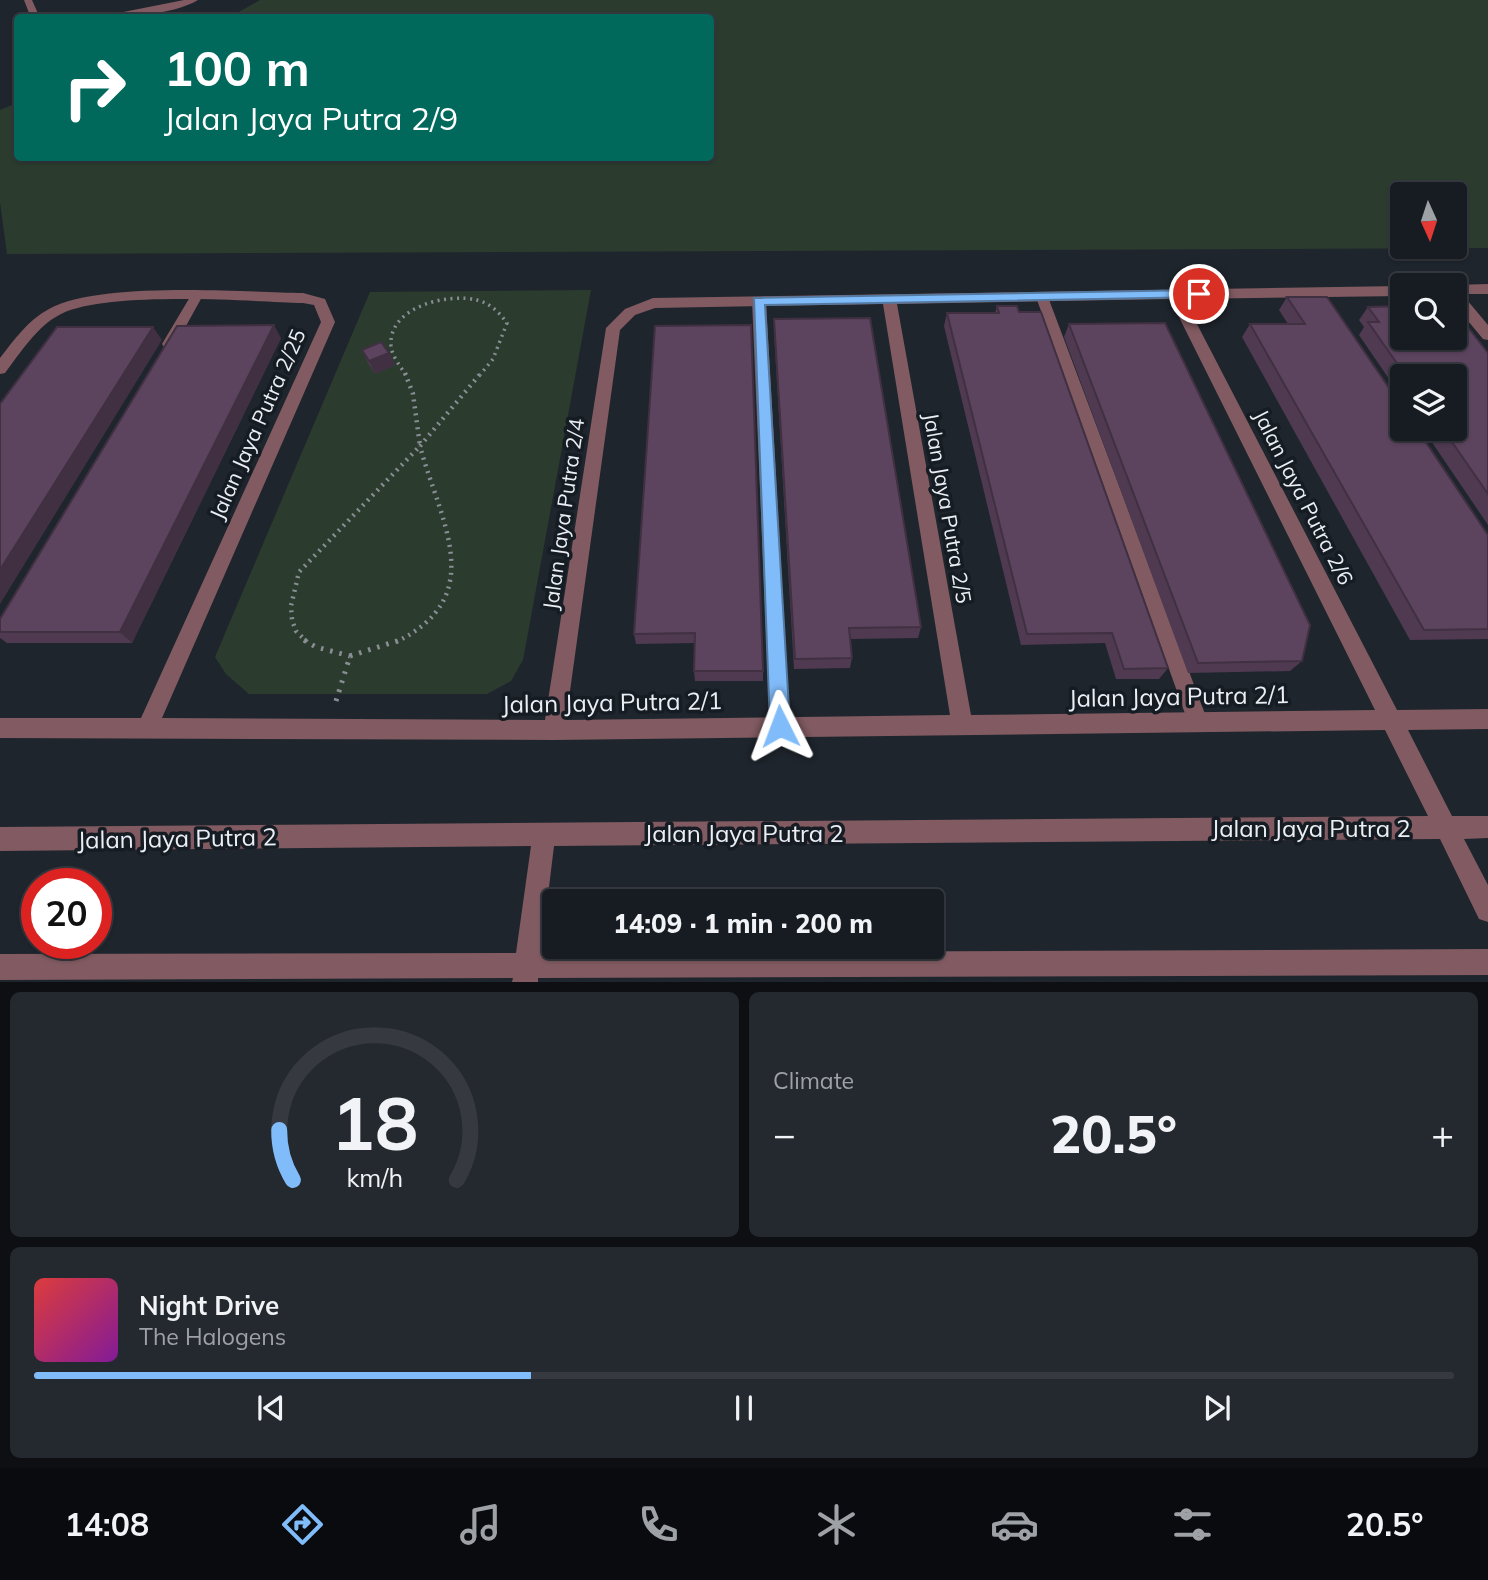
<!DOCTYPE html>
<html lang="en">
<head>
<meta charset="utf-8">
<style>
	:root { --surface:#171c22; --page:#24292f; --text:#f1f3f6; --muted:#9ea1a5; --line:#363a40; --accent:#81bcfa }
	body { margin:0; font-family:Mulish,sans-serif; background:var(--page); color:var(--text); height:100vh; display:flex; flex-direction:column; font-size:26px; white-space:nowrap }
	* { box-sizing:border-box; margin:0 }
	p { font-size:23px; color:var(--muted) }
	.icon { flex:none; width:38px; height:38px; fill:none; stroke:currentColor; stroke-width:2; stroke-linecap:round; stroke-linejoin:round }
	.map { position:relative; height:982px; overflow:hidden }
	.details { display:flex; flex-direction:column; gap:10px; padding:10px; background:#0d0f13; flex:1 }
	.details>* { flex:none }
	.guide { position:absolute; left:14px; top:14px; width:700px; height:147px; border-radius:7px; box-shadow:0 2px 5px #0004,0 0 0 2px var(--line); background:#00695c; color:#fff; overflow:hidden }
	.needle { width:46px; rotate:177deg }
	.controls { position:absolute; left:1390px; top:182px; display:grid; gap:14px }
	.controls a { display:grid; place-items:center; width:77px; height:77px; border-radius:7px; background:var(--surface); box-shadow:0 2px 5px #0004,0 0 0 2px var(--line); font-size:35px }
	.speed { position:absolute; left:21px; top:868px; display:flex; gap:14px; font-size:35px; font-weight:700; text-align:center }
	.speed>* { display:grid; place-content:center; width:91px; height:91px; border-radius:50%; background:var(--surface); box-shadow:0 2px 5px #0004,0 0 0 2px var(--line); line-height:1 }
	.speed .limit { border:10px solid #d22; background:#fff; color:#111 }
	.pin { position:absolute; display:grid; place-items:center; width:60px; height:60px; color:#fff; margin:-30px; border:4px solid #fff; border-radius:50%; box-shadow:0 2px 7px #0007 }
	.me { position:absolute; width:77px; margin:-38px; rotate:357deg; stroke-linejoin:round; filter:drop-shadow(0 0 5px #0008) }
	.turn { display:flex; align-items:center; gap:24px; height:147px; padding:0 35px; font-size:32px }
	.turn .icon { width:91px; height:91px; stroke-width:2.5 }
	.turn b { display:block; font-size:49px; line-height:60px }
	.big { font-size:52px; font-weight:800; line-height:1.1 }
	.details .card { flex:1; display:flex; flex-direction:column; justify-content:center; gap:10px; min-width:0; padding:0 24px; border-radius:10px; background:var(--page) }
	.details .dial { align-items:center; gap:0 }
	.dial svg { height:182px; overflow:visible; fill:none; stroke:var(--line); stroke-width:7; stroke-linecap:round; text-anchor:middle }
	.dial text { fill:var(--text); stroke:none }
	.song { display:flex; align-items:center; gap:21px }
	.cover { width:84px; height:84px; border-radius:10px; background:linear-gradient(135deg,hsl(0 70% 55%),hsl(290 70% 35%)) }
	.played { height:7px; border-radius:4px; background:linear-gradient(90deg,var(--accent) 35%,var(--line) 35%) }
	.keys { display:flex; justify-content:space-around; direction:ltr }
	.heat { display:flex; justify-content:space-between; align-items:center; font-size:38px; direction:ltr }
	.details .tiles { flex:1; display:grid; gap:10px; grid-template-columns:1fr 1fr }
	.card:last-child { grid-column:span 2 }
	.trip { position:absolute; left:542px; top:889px; width:402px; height:70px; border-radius:7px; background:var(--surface); box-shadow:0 2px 5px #0004,0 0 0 2px var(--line); font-weight:800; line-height:70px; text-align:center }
	.tab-bar { display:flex; height:112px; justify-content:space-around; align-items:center; background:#090b0e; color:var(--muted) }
	.tab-bar .icon { width:49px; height:49px }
	.tab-bar .selected { color:var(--accent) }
	.tab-bar b { font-size:32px; color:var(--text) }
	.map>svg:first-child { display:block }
</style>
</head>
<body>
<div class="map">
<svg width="1488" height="982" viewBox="0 0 1488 982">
	<rect width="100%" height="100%" fill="#1f252d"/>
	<path fill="#2b3c2f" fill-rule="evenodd" d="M260,0h1228v248l-1481,6 -7,-52v-92l17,-7 1,55h692v-140l-480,-1zM1402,194h52v53h-52z
		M591,290l-68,370 -12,21 -24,13h-238l-23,-20 -11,-17 155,-365z"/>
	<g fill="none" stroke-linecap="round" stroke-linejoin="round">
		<path stroke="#898e95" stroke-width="3.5" stroke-dasharray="2 4.5" stroke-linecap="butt" d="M406,375c-6,-9 -14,-19 -15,-29 -3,-40 58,-53 86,-46 14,4 22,12 30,23l-14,36 -13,16"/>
		<path stroke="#898e95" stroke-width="4.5" stroke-dasharray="2 5" stroke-linecap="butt" d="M405,373l8,21 7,52
			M420,446l61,-73
			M307,642l-11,-11 -4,-11 -1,-14 8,-34 121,-126
			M396,642c95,-46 43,-123 24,-196"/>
		<path stroke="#898e95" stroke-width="5" stroke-dasharray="2.5 7" stroke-linecap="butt" d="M304,640l12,7 34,9
			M350,656l50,-16
			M336,701l14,-45"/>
		<path fill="#815b61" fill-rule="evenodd" d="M24,0h8l8,18h-9z
			M184,0h14c-25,15 -76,18 -105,18z
			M196,293l6,4 -26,47 -7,5 -5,-2 -2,-3 28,-47z
			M1042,293l6,4 160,425 -3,6 -7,3 -7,-3 -3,-6 -152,-425z
			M759,297l7,4 24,425 -3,6 -7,3 -7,-3 -3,-6 -18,-425z"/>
		<path fill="#815b61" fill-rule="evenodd" d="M1488,284v10h-26l26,31v15l-5,-1 -29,-35v-19z
			M1402,286v10l-218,3 213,411 91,-1v20l-80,1 44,86h36v22l-24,1 24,46v37l-9,-3 -39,-80 -886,7 -13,107 947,-4v26l-950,3v4h-26l1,-4 -513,2v-26l516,-1 15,-107 -531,5v-24l1428,-11 -43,-86 -831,10 -554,-2v-20h141l180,-396 -7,-17 -11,-2c-57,-2 -195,-12 -242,11 -24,12 -40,38 -56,59l-5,1v-16c14,-18 28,-38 49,-49 50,-28 194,-17 254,-16l22,6 10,23 -173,396 383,2 61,-392 19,-19 28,-11zM1170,299l205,411 -404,5 -74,-411zM883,304l67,411 -384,5 54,-390 15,-15 20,-7z"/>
	</g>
	<path fill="#4f3a52" d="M1287,297l201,238v104l-78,1 -168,-303 8,-13h38l-9,-14z
		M997,306l22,6 149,356 -9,11h-43l-11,-36 -84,2 -77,-319 3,-13h48z
		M1368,307l120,46v172l-65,-96h31v-53h-52v22l-43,-63 5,-8 -5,-7z
		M774,319l147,308 -3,11 -68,1 2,19 -2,10 -56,1 -20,-337z
		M1069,324l233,337 -12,10 -102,2 -124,-336z
		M655,326l108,345v10h-68l-1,-10 1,-28 -59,1 -2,-10z
		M281,338l-149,305h-125l-7,-5v-19z
		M362,350l27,3 6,12 -20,9 -7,-11z"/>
	<path fill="#403042" d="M274,325l7,13 -149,305 -12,-11z
		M153,327l9,13 -162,264v-34z
		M389,353l6,12 -20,9 -6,-13z"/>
	<path fill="#5c445f" stroke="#403042" stroke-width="2" d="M1287,297h40l75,110v22h15l71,106v94l-64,1 -174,-306h55z
		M997,306h20l2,6h22l127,356 -44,1 -12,-36 -85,1 -80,-321h52z
		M1402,306v32h52v-17h9l25,32v141l-45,-65h11v-53h-48l-38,-54h11l-11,-15z
		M870,318l51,309 -72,1 3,30 -57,1 -21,-340z
		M1165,323l145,302 -8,36 -104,2 -129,-339z
		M274,325l-154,307h-120v-13l177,-293z
		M751,325l12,346h-69l1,-38 -61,1 21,-308z
		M57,327h96l-153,243v-166z
		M381,342l8,11 -20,8 -7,-11z"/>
	<path fill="#81bcfa" stroke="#547aa2" stroke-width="2" d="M1199,290l7,4 -2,3 -439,8 25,421 -3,7 -7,3 -7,-3 -3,-7 -16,-428z"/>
	<g text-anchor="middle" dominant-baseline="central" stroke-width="7" stroke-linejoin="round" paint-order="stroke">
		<g font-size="21" fill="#ebeff5" stroke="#161c23">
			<text transform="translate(257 424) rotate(-66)">Jalan Jaya Putra 2/25</text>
			<text transform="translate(1304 497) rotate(63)">Jalan Jaya Putra 2/6</text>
			<text transform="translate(948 508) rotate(80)">Jalan Jaya Putra 2/5</text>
			<text transform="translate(563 514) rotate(-82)">Jalan Jaya Putra 2/4</text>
		</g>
		<g font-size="24" fill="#ebeff5" stroke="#161c23">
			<text transform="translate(1179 696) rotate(-1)">Jalan Jaya Putra 2/1</text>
			<text transform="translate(612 702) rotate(-1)">Jalan Jaya Putra 2/1</text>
			<text x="1311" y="828">Jalan Jaya Putra 2</text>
			<text x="744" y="833">Jalan Jaya Putra 2</text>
			<text transform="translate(177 838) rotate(-1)">Jalan Jaya Putra 2</text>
		</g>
	</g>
</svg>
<div class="controls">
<a><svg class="needle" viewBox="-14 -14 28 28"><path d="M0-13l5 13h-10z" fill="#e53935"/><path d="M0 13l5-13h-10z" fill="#9ea1a5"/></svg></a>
<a><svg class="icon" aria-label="search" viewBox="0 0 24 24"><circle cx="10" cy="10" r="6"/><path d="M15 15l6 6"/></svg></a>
<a><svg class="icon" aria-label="layers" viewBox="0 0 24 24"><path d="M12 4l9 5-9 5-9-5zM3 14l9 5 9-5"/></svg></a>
</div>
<div class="speed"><div class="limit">20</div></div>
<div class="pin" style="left:1199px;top:294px;background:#d93025"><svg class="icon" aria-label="arrive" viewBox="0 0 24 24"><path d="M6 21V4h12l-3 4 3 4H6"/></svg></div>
<svg class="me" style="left:780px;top:726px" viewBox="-20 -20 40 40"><path d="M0-17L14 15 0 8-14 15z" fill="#81bcfa" stroke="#fff" stroke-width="4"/></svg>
<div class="trip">14:09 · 1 min · 200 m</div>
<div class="guide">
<div class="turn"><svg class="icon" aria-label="right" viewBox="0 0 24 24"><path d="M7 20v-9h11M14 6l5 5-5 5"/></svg><div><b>100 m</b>Jalan Jaya Putra 2/9</div></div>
</div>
</div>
<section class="details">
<div class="tiles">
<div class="card dial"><svg viewBox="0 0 100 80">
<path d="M14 69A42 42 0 1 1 86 69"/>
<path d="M14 69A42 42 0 0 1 8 47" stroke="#81bcfa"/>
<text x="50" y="56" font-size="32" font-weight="700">18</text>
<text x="50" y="72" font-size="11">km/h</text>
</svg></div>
<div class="card"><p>Climate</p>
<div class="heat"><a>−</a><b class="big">20.5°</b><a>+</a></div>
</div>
<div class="card">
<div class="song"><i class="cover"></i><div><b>Night Drive</b><p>The Halogens</p></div></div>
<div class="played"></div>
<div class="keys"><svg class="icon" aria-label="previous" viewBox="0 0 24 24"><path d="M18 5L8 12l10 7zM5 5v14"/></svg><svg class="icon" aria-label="pause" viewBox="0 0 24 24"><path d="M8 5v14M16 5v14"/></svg><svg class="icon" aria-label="next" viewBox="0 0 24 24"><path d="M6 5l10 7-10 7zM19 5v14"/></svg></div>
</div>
</div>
</section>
<nav class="tab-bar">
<b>14:08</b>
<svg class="icon selected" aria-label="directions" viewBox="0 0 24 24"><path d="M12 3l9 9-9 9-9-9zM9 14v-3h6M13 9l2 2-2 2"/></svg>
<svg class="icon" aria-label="music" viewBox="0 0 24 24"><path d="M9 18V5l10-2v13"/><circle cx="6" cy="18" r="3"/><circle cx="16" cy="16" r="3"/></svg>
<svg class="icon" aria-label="phone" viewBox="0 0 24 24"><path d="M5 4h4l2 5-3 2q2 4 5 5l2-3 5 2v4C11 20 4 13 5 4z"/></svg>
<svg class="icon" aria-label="climate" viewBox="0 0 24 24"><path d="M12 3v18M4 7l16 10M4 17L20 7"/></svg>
<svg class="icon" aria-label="car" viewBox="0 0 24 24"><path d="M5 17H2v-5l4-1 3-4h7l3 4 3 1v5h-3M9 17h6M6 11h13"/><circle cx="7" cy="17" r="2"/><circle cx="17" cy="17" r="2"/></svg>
<svg class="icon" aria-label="filters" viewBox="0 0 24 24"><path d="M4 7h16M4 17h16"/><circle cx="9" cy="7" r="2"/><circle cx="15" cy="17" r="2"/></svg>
<b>20.5°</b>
</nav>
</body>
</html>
